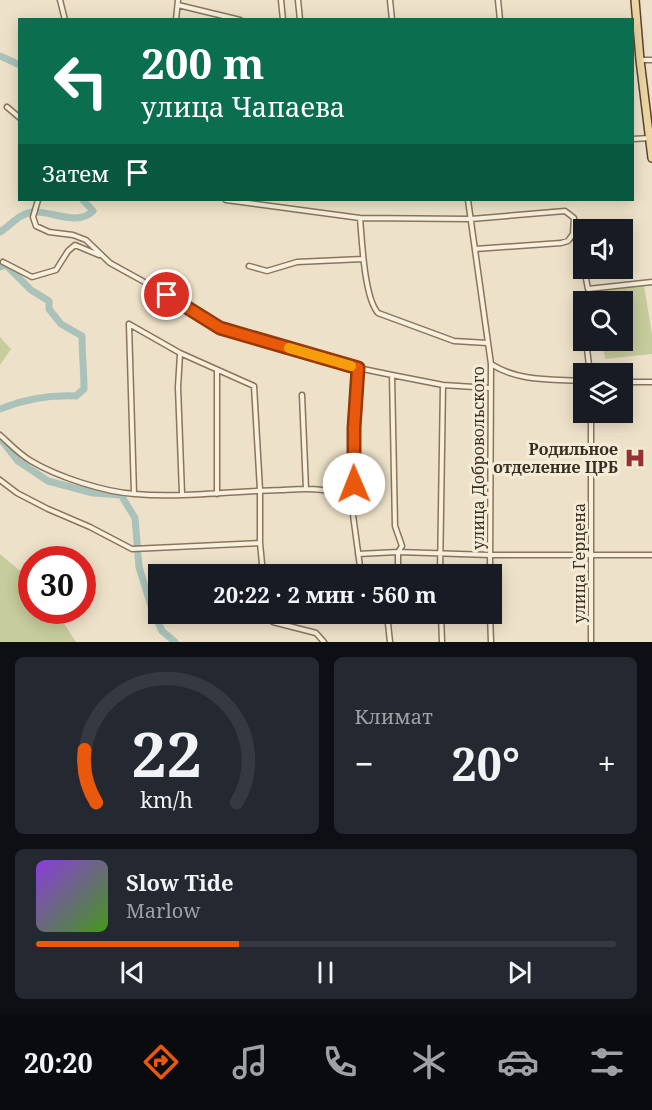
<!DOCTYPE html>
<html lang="ru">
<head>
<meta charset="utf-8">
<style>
	:root { --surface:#171b24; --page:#242831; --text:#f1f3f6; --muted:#9ea1a6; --line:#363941; --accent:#ea580c }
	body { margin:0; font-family:"Noto Serif",serif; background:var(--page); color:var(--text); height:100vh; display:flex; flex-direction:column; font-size:22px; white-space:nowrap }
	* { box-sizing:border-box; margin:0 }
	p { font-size:20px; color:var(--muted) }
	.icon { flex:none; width:33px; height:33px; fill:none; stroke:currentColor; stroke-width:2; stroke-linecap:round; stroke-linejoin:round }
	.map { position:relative; height:642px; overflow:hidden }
	.details { display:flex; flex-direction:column; gap:15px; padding:15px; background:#0d0f14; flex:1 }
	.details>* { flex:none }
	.guide { position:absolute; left:18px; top:18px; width:616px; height:183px; border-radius:0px; box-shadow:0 3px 15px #0003; background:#0b6e4f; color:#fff; overflow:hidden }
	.buttons { position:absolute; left:573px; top:219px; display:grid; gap:12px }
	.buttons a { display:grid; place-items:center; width:60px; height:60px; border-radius:0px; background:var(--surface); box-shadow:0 3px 15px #0003; font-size:30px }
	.speed { position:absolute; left:18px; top:546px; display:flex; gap:12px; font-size:30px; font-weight:700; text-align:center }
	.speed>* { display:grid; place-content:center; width:78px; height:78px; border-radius:50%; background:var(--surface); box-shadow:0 3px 15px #0003; line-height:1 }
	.speed .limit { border:9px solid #d22; background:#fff; color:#111 }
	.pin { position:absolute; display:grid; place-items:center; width:51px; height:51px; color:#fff; margin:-26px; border:3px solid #fff; border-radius:50%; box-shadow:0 2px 6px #0007 }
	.me { position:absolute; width:66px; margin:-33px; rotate:359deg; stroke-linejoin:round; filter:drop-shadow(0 0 4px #0008) }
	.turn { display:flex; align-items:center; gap:21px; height:126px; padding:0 24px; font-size:27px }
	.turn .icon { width:78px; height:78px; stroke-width:2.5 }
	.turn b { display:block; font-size:42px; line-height:51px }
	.then { display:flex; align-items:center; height:57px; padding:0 24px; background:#0003; gap:12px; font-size:22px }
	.big { font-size:45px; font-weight:700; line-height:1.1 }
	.details .widget { flex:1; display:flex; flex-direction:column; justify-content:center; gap:9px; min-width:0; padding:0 21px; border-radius:9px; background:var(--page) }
	.details .dial { align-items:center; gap:0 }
	.dial svg { height:156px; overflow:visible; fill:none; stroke:var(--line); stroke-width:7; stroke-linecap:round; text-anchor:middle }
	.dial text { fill:var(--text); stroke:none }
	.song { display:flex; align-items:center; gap:18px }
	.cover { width:72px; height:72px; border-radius:9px; background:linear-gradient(135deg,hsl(270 70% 55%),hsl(100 70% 35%)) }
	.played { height:6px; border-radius:3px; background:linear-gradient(90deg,var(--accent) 35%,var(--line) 35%) }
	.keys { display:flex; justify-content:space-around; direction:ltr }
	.heat { display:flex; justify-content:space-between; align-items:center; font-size:33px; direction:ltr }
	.details .tiles { flex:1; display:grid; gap:15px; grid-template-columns:1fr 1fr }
	.widget:last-child { grid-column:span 2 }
	.trip { position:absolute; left:148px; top:564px; width:354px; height:60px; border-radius:0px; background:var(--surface); box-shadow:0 3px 15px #0003; font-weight:700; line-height:60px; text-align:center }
	.tab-bar { display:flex; height:96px; justify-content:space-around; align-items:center; background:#090b0e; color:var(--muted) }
	.tab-bar .icon { width:42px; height:42px }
	.tab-bar .selected { color:var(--accent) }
	.tab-bar b { font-size:27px; color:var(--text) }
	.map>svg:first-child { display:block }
</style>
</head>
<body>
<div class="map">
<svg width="652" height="642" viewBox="0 0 652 642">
	<rect width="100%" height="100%" fill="#ede2c9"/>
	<path fill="#c7cc9d" d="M644,285l8,49v20l-47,5 -3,-18 20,-1v-38l-27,-1 -1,-10z
		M0,337l11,12 -11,16z
		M0,554l31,26 1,30 24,1 20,31h-76z"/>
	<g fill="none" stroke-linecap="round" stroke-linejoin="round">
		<path stroke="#aac2ba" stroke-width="7" d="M0,56l20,9
			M0,232c11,-7 19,-18 32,-20 18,-2 45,15 61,-1l-10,-11
			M0,267l6,-2 25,25 18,11v8l12,15 21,12c0,18 2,35 2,53l-8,7c-26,-1 -52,3 -76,13
			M0,438l18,23 30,20 45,12 28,2 14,23 4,49 12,39 11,25 13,11"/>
		<defs>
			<path id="street" d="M60,0l5,20
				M281,0l2,20
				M298,0l2,20
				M390,0l2,20
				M498,0l2,20
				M178,5l62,15
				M176,20l2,-20
				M641,60h11
				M7,107l13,11
				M633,139l17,-1
				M38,200l-5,17 3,9 13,6 24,3 13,5 24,23 78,43 32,22 138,40 34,7 51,10 47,3
				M226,200l134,18 111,1 94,-8 9,7 -1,16 8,16 3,16
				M468,200l23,164 -1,210
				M360,218c2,22 4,79 18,95l76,28 33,2
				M475,249l86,-6 7,-2 5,-7
				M3,262l29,15 24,-7 12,-19 7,-6 24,10
				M249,266l18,5 30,-9 66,-3
				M584,268l4,21 64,-7
				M583,323l1,1
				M129,324l51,29 74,33 6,104v53l3,31
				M129,324l5,170
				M586,340l4,34
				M180,354l-2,33 4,107
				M491,364c28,18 61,15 93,17
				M358,368l-4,60 1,56 -4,16 10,74
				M217,370v124
				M392,375l3,151 7,20 -4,6v22
				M622,382h30
				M302,395l4,94
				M0,435c10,9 19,19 31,26 27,16 73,31 104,33 47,4 98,-3 146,-4 22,-1 51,-4 70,10
				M0,480l17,13 31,16 42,18 42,22 128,-6
				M358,554l40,-2 92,3h162
				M440,574l3,-189
				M270,614l3,8 43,11 8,9
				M387,614l3,28
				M441,614l1,28
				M490,614l1,28
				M591,642v-230"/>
			<path id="primary" d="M635,0l5,60 12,98"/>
		</defs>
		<use href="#street" stroke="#89755e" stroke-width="7"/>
		<use href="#primary" stroke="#584332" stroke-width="10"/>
		<use href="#street" stroke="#f8f0dc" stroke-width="4"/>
		<use href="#primary" stroke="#eed6a3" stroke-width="7"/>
	</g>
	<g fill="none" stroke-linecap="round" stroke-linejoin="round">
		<defs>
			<path id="route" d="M167,295l53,33 138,40 -4,60v56"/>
		</defs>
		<use href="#route" stroke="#983908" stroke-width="15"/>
		<use href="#route" stroke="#ea580c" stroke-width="10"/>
		<path stroke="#f59e0b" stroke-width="10" d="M289,348l62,18"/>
	</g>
	<defs>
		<symbol id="hospital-bare" viewBox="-9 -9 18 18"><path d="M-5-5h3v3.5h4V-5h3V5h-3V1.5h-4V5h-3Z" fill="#963032" stroke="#f5ecd8" stroke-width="2.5" paint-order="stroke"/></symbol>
	</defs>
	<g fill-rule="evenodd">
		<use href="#hospital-bare" x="620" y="443" width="30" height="30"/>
	</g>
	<g text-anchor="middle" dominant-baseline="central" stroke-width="6" stroke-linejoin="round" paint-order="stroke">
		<g font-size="16" font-weight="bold" fill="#3a2d21" stroke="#f5ecd8" text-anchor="end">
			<text x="618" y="449">Родильное<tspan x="618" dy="18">отделение ЦРБ</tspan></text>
		</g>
		<g font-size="16" fill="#3a2d21" stroke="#f5ecd8">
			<text transform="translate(478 458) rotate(-90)">улица Добровольского</text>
			<text transform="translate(579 563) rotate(-90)">улица Герцена</text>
		</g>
	</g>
</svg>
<div class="buttons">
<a><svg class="icon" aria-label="sound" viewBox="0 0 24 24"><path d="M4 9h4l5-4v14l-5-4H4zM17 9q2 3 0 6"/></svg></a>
<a><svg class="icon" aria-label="search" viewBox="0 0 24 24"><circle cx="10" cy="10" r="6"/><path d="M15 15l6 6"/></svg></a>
<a><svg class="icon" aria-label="layers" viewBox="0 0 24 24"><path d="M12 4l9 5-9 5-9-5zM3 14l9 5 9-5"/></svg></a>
</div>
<div class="speed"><div class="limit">30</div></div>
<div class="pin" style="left:167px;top:295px;background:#d93025"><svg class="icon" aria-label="arrive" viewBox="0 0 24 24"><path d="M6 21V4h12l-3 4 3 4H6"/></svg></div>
<svg class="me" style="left:354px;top:484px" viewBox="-20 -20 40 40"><circle r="19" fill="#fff"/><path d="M0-13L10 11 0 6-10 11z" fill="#ea580c"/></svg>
<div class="trip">20:22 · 2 мин · 560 m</div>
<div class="guide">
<div class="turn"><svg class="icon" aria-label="left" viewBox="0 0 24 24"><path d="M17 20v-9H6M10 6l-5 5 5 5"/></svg><div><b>200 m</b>улица Чапаева</div></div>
<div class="then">Затем<svg class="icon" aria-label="arrive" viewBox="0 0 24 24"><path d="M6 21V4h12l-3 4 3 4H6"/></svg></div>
</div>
</div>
<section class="details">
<div class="tiles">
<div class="widget dial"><svg viewBox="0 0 100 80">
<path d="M14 69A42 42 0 1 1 86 69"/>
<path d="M14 69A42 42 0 0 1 8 42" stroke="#ea580c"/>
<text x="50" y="56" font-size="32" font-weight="700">22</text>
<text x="50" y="72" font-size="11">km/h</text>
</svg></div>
<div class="widget"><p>Климат</p>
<div class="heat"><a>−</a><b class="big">20°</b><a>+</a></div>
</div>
<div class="widget">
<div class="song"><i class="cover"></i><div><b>Slow Tide</b><p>Marlow</p></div></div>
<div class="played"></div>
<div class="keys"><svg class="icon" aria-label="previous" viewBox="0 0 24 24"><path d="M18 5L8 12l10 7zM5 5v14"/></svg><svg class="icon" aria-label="pause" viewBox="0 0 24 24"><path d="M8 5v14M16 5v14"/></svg><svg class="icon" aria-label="next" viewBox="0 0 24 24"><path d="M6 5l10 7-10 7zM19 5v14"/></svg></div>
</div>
</div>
</section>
<nav class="tab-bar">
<b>20:20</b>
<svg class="icon selected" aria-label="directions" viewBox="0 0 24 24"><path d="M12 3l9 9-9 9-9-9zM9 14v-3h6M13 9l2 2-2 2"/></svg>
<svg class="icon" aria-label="music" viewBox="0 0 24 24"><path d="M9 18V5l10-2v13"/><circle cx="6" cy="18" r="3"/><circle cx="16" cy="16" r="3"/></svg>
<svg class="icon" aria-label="phone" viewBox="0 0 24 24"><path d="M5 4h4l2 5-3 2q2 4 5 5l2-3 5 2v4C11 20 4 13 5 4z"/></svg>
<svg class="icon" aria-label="climate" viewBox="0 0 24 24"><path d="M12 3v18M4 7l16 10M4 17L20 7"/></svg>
<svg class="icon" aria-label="car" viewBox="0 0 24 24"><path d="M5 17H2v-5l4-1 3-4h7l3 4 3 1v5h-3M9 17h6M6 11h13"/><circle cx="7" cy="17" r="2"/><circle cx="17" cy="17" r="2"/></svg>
<svg class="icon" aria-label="filters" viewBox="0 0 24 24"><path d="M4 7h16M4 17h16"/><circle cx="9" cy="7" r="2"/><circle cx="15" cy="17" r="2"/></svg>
</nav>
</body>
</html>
